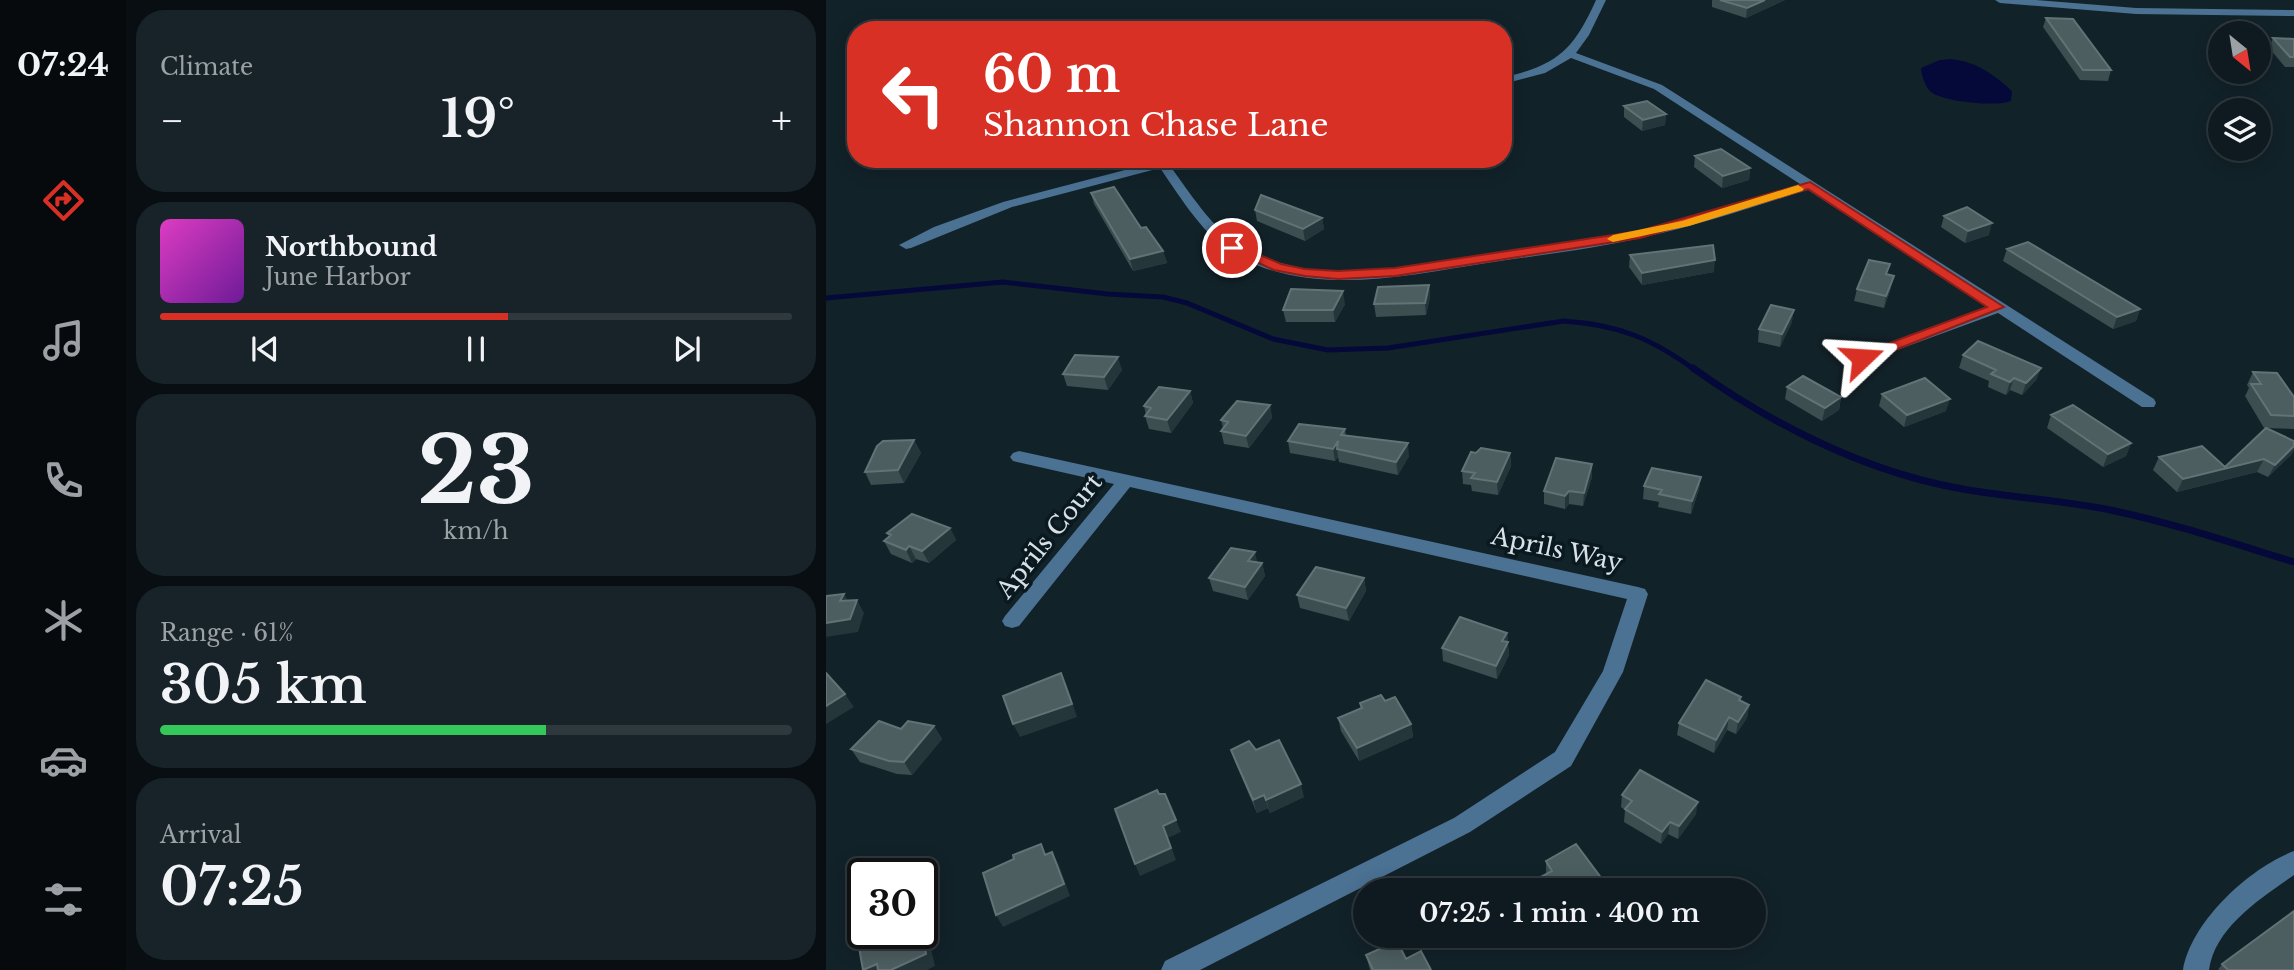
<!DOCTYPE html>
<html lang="en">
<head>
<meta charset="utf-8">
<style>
	:root { --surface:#0e1a1f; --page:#172328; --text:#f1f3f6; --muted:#9ba1a4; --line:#2e383d; --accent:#d93025 }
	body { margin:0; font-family:"Libre Baskerville",serif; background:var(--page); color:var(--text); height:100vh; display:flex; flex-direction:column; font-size:26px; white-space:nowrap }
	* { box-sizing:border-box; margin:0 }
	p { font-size:23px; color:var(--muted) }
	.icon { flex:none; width:38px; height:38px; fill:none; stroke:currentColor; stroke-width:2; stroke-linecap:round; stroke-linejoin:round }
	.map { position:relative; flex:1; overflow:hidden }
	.drawer { display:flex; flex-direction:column; gap:10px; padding:10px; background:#080e11; width:700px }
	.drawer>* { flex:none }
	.banner { position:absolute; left:21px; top:21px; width:665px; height:147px; border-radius:28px; box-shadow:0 4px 18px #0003,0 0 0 2px var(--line); background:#d93025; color:#fff; overflow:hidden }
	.needle { width:46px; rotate:150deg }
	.buttons { position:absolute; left:1382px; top:21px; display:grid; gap:14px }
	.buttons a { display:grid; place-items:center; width:63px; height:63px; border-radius:50%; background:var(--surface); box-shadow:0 4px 18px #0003,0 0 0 2px var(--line); font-size:35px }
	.speed { position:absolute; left:21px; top:858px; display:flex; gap:14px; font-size:35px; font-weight:700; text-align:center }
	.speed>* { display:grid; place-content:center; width:91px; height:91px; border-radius:50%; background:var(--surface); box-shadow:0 4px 18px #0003,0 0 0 2px var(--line); line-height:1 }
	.speed .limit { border:4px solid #111; border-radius:10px; background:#fff; color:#111 }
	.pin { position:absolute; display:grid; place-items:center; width:60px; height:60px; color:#fff; margin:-30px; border:4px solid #fff; border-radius:50%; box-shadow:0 2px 7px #0007 }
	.me { position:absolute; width:77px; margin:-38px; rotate:70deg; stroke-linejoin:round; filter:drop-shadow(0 0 5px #0008) }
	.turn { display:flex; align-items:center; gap:24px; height:147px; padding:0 21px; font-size:32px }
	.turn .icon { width:91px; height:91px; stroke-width:2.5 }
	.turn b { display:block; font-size:49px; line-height:60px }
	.big { font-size:52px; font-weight:600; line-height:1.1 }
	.drawer .card { flex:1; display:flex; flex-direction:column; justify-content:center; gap:10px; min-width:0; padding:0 24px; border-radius:28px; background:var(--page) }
	.drawer .dial { align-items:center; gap:0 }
	.dial b { font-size:91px; line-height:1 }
	.song { display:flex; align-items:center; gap:21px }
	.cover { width:84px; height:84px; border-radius:10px; background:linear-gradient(135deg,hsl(310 70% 55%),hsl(280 70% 35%)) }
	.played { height:7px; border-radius:4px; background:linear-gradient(90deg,var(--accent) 55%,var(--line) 55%) }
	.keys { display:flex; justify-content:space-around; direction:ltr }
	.heat { display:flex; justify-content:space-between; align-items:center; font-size:38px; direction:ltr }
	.charge { height:10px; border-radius:5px; background:linear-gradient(90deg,#34c759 61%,var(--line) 0) }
	.trip { position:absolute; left:527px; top:878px; width:413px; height:70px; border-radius:35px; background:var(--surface); box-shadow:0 4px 18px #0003,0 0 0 2px var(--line); font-weight:600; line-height:70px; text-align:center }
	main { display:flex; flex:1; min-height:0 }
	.tabs { display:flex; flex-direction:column; width:126px; justify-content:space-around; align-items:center; background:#060a0c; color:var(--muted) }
	.tabs .icon { width:49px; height:49px }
	.tabs .active { color:var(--accent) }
	.tabs b { font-size:32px; color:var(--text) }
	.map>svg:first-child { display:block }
</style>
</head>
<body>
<main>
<nav class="tabs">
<b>07:24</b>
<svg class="icon active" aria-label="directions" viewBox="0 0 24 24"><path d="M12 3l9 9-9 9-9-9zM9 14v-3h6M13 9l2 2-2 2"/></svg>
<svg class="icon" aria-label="music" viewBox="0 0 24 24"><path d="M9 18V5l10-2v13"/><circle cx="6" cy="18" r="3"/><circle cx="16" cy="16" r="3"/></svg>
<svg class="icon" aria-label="phone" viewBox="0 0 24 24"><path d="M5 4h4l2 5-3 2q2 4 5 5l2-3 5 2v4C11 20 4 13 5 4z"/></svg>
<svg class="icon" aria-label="climate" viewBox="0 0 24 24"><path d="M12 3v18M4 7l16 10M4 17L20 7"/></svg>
<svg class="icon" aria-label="car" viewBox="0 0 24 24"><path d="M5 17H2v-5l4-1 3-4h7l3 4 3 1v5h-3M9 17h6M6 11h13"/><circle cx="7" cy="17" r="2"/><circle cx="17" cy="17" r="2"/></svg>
<svg class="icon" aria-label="filters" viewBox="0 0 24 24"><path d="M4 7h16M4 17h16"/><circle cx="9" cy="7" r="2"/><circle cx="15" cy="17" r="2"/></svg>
</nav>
<section class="drawer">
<div class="card"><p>Climate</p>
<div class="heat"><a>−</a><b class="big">19°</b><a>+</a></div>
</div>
<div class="card">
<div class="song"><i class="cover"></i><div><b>Northbound</b><p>June Harbor</p></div></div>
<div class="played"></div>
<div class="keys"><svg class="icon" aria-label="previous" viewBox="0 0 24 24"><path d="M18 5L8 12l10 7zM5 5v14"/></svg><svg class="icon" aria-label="pause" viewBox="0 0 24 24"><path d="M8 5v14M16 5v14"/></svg><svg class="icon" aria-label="next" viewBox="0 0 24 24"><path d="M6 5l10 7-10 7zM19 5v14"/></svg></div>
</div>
<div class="card dial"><b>23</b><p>km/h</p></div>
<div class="card"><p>Range · 61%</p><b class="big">305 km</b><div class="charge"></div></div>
<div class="card"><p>Arrival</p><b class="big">07:25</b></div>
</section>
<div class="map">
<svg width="1468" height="970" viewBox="0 0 1468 970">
	<rect width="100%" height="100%" fill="#122229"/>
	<path fill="#04093a" d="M1125,59c26,3 42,15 61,32l-1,10c-15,6 -67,1 -80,-9 -6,-5 -10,-18 -10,-24l19,-8z"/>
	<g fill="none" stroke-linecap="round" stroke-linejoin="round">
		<path stroke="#04093a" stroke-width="5" d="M0,298l177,-16 105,12 55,3 24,6 86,36 55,11 60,-2 176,-27c55,4 87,17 131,49"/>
		<path stroke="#04093a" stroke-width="7" d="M867,368c75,54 167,101 259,119 54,11 109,12 163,24 61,13 120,33 179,51"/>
		<path fill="#4b7193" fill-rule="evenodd" d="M770,0h10l-17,35 -13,18 86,32 492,314 2,4 -2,4h-12l-144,-94 -131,48h-10l-3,-3 3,-3 131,-48 -180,-117c-54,16 -108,35 -163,47 -52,12 -105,18 -158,26 -79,12 -170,34 -246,-5 -36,-19 -58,-57 -81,-90l-148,39 -101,41 -5,1 -7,-4 35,-18 69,-25 164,-43h22l-19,7c24,32 46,70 84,87 72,34 155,13 230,2 53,-8 106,-14 158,-25 53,-12 105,-30 158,-46l-146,-95 -83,-31 -26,15 -42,11v-6c55,-14 70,-27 93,-78z
			M1169,0h41l100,8 158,2v6l-158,-2 -136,-11z
			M193,451l619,136 7,2 3,5 -25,78 -52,94 -101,66 -270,138h-39l4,-9 289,-143 101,-66 48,-81 24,-72 -497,-112 -111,139 -7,2 -7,-2 -3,-5 3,-5 109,-132 -101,-23 -3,-4 3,-4z
			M1468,851v24c-33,23 -79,52 -85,95h-26c8,-48 66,-102 111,-119z"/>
	</g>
	<path fill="#3c4e50" d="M886,0h73l-39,18 -34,-11z
		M1220,18l65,52 -3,11 -28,-1 -37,-53z
		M1447,38l21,1v28h-9l-16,-19z
		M798,106l42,8 -1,11 -23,6 -18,-14z
		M869,156l55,12 -1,12 -27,8 -28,-21z
		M265,193l50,35 22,23 4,12 -34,8 -39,-67z
		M429,210l67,8 2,11 -19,12 -48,-20z
		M1118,216l45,19 -24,8 -24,-16z
		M1181,249l133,60 -4,12 -23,8 -110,-68z
		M804,255l84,17 -72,13 -13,-18z
		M603,285l1,12 -4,18 -50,2 -2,-13z
		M1065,288l-7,20 -30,-7 3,-12z
		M519,304l-10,18h-49l-3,-12z
		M966,322l-12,25 -22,-5 1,-13z
		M1137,355l78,13 -5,12 -14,15 -12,-5 -4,5 -18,-8 1,-6 -30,-13z
		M296,370l-14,20 -41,-4 -4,-12z
		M1427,372l41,25v32l-27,-1 27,13v9l-3,5 -23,22 -11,-5 -80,20 -24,-22 6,-13 66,10 41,-39h-2l-19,-32 4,-8 -2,-3z
		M961,387l54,10 -2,13 -17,11 -37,-22z
		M364,391l3,12 -22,30 -22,-4 -4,-13 1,-1 -2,-9z
		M1056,394l64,17 -42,16 -25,-21z
		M444,405l2,13 -23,30 -25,-4 -3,-13 2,-3 -2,-8z
		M1225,415l80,28 -5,13 -23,11 -56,-39z
		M519,429l1,7 63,20 -11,19 -59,-13 -1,-5 -3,4 -45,-8 -2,-12z
		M88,440l7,13 -17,30 -33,2 -6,-13z
		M650,453h34l1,13 -13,29 -26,-4 -1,-6 -8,-1 -1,-13z
		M766,464v13l-9,29 -14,-2 -4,5 -21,-5v-13z
		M875,477l-2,12 -8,25 -33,-7 1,-5 -16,-3 1,-13z
		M124,528l6,12 -27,23 -13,-4 -4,4 -21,-9 -7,-13 5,-4 -2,-4z
		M431,562l5,1 3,13 -17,24 -35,-9 -4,-13z
		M538,578l2,13 -17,30 -49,-13 -3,-13z
		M681,633l2,22 -12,24 -54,-18 -1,-13z
		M915,697v4l8,4 -2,13 -11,16 -9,-4 -13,23 -37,-18 2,-12z
		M534,703l51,21 2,13 -54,24 -18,-30 -3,-13 23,-9z
		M108,726l8,13 -30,36 -15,-1 -37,-12 -9,-13z
		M405,750h25l48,47 -34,16 -2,-5 -11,5 -22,-51z
		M796,795l74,19 -18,25 -10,-5 -7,10 -37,-22 1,-12 -4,-3z
		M720,861l65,30h-72v-13l7,-4z
		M751,936h22l-17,9z
		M540,955l40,4 25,11h-61z
		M1396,964l72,6h-76z"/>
	<path fill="#24363a" d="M939,0h20l-39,18 1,-10z
		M840,114l-1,11 -23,6 1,-11z
		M924,168l-1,12 -27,8 1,-12z
		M496,218l2,11 -19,12 -2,-12z
		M1166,223l-3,12 -24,8 3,-12z
		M337,251l4,12 -34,8 -3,-12z
		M889,260l-1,12 -72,13v-12z
		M1068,276l-3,12 -7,20 2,-12z
		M603,285l1,12 -4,18 -1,-12z
		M517,291l2,13 -10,18 -2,-12z
		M1314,309l-4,12 -23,8 4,-12z
		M968,310l-2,12 -12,25 2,-13z
		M292,357l4,13 -14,20 -4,-13z
		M1215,368l-5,12 -14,15 4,-12z
		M1188,378l-4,12 -4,5 4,-13z
		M364,391l3,12 -22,30 -4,-13z
		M1015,397l-2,13 -17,11 3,-13z
		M1124,399l-4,12 -42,16 3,-12z
		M444,405l2,13 -23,30 -3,-12z
		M88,440l7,13 -17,30 -6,-13z
		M512,441l-1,8 1,8 -3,4 -2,-12z
		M582,443l1,13 -11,19 -2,-13z
		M1305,443l-5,13 -23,11 5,-13z
		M1468,446v4l-3,5 -23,22 7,-12z
		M684,453l1,13 -13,29 -1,-13z
		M1438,459l-7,13 -80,20 6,-13z
		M766,464v13l-9,29 1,-13z
		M875,477l-2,12 -8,25 1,-13z
		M743,491v13l-4,5v-13z
		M124,528l6,12 -27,23 -7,-12z
		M83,546l7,13 -4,4 -6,-13z
		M429,552l3,13 -10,-4z
		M436,563l3,13 -17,24 -3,-13z
		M538,578l2,13 -17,30 -3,-13z
		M18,594l8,13 -12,-6z
		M31,600l7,13 -6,19 -32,5v-14z
		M681,633l2,22 -12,24 -1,-13 6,-25z
		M235,673l6,13 10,31 -57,20 -7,-13z
		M19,694l9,13 -28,17v-18z
		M923,705l-2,13 -11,16 2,-12z
		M903,717l-2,13 -13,23 2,-13z
		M585,724l2,13 -54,24 -2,-13z
		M108,726l8,13 -30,36 -8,-13z
		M475,784l3,13 -34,16 -4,-13z
		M438,795l4,13 -11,5 -4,-13z
		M872,802l-2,12 -18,25 1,-13z
		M350,820l5,12 -13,6 8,22 -36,16 -5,-12 28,-38z
		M844,822l-2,12 -7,10 1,-12z
		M226,852l7,13 11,31 -67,31 -7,-12z
		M96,910l13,56 -8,4h-36l31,-37z
		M757,936h16l-17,9z
		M51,964l5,6h-19z"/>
	<path fill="#4d5e60" stroke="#627375" stroke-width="2" d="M894,0h45l-18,8z
		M1220,18l27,1 38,51h-28z
		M1447,38l21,1v18h-4z
		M821,101l19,13 -23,6 -19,-14z
		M895,149l29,19 -27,8 -28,-20z
		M288,187l27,41 5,-1 17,24 -33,8 -39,-66z
		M435,195l61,23 -19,11 -48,-19z
		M1141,207l25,16 -24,8 -24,-15z
		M1202,242l112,67 -23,8 -110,-68z
		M887,245l2,15 -73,13 -12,-18z
		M1043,260l21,4 -4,10 8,2 -8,20 -29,-7z
		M603,285l-4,18 -51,1 4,-17z
		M465,289l52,2 -10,19h-50z
		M945,305l23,5 -12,24 -23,-5z
		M1152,341l63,27 -15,15 -12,-5 -4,4 -19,-8 5,-4 -33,-15z
		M249,355l43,2 -14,20 -41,-3z
		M1427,372l24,1 17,24v19l-23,-1 -20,-31h10z
		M977,376l38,21 -16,11 -38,-21z
		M1099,378l25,21 -43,16 -25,-21z
		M333,387l31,4 -23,29 -22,-4 6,-8 -7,-2z
		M411,401l33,4 -24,31 -25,-5 7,-9 -7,-2z
		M1247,405l58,38 -23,11 -57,-39z
		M473,424l46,5 -4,6 67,8 -12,19 -59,-13 1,-8 -5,8 -45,-8z
		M1440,428l28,13v5l-19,19 -11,-6 -81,20 -24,-22 43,-11 23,21z
		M88,440l-16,30 -33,2 12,-26 6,-5z
		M655,448l29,5 -13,29 -26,-4 4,-5 -13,-2 9,-19 5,1z
		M730,458l36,6 -8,29 -15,-2 -4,5 -21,-5z
		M826,468l49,9 -9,24 -33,-7 3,-4 -18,-4z
		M86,514l38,14 -28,23 -13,-5 -3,4 -22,-9 7,-6 -4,-2z
		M405,548l24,4 -7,9 14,2 -17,24 -36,-9z
		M490,567l48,11 -18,30 -49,-13z
		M18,594l-4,7 17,-1 -7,19 -24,4v-27z
		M634,617l47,16 -5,8 6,1 -12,24 -54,-18z
		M0,673l19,21 -19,12z
		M235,673l11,31 -59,20 -10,-28z
		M880,680l35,17 -2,3 10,5 -11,17 -9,-5 -13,23 -37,-17z
		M555,695l4,6 10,-4 16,27 -54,24 -19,-30 24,-10 -2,-5z
		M53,721l22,8 7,-8 26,5 -30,36 -15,-1 -38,-12z
		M453,740l22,44 -35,16 -2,-5 -11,5 -22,-50 18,-9 7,9z
		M814,770l58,32 -19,24 -9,-4 -8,10 -37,-23 7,-8 -10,-6z
		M331,790l2,4h6l11,26 -13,6 8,22 -36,16 -20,-55z
		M215,844l4,11 7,-3 12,32 -68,31 -13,-42 31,-14 -1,-4z
		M750,844l35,47h-64l-8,-13 13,-7 -6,-10z
		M1468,911v59h-66l-6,-6z
		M39,933h57l4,21 -35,16h-13l-1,-6 -14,6 -6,-34z
		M571,941l9,18 15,-8 10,19h-58l-7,-15z"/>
	<path fill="#d93025" stroke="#8d1f18" stroke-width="2" d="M984,182l194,125 -137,54h-10v-6l130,-48 -179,-118 -168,49 -245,38 -57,3 -33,-3 -31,-6 -48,-22 2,-3h9l44,19 24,5 33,2 57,-3 244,-37z"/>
	<path fill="#f59e0b" d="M972,185l6,4 -2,2 -113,35 -76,16 -6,-3 6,-4 69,-14z"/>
	<g text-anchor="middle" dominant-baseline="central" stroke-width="7" stroke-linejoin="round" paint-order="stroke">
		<g font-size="24" fill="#d8e2e6" stroke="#09191f">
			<text transform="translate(223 536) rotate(-51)">Aprils Court</text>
			<text transform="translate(731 549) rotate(12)">Aprils Way</text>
		</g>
	</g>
</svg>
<div class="buttons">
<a><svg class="needle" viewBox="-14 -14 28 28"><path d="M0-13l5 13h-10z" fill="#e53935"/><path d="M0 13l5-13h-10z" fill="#9ba1a4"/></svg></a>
<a><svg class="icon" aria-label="layers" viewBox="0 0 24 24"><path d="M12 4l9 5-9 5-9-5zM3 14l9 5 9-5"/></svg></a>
</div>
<div class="speed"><div class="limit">30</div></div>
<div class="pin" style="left:406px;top:248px;background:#d93025"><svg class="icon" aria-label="arrive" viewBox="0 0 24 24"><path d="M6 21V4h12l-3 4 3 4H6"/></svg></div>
<svg class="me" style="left:1036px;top:358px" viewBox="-20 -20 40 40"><path d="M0-17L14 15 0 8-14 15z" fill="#d93025" stroke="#fff" stroke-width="4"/></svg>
<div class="trip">07:25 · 1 min · 400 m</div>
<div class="banner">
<div class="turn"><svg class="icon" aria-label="left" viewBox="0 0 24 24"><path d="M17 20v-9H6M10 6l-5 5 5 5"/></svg><div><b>60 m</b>Shannon Chase Lane</div></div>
</div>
</div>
</main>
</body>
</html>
